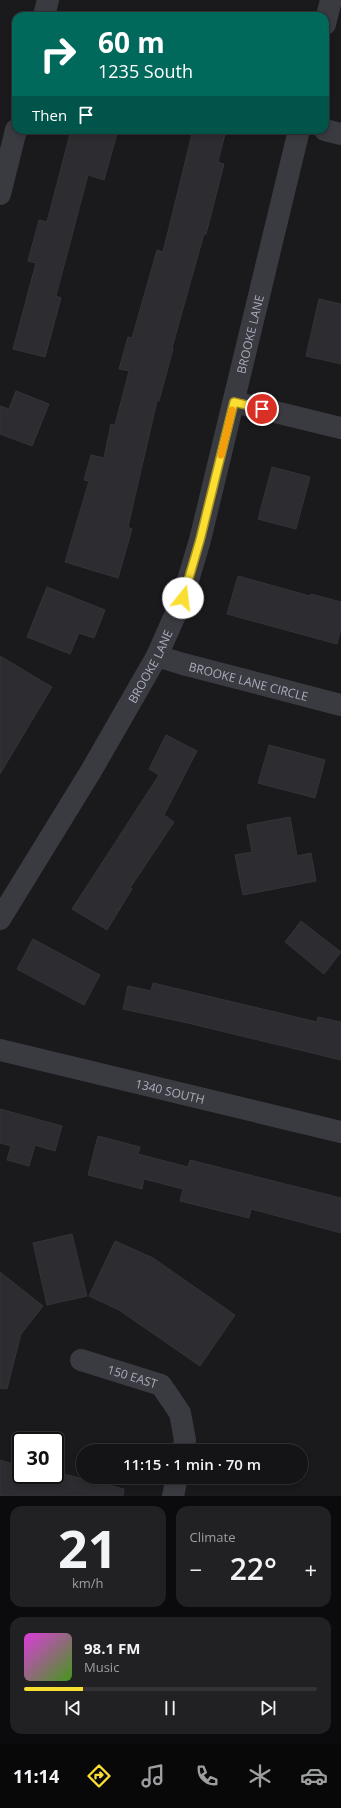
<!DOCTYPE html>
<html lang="en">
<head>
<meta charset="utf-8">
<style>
	:root { --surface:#141315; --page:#212022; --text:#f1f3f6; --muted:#9d9ea0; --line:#333234; --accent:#fbde32 }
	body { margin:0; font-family:"Open Sans",sans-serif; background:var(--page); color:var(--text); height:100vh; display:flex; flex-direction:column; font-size:15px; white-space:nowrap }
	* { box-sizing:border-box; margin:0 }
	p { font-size:13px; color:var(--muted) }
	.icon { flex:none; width:22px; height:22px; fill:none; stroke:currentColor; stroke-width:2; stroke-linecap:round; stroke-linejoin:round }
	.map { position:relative; height:1496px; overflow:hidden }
	.sheet { display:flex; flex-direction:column; gap:10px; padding:10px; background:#0b0a0c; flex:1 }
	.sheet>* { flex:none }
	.guide { position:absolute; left:12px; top:12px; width:317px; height:122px; border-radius:12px; box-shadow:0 2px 6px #0003,0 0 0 1px var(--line); background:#00695c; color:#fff; overflow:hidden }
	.speed { position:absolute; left:12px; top:1432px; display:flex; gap:8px; font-size:20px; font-weight:700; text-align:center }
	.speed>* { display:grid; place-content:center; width:52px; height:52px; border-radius:50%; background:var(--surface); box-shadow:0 2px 6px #0003,0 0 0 1px var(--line); line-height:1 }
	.speed .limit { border:2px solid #111; border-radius:6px; background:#fff; color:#111 }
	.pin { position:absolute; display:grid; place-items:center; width:34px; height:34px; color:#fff; margin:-17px; border:2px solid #fff; border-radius:50%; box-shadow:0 1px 4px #0007 }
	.me { position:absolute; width:44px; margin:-22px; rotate:16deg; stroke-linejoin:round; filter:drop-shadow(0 0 3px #0008) }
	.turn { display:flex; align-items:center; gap:14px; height:84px; padding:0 20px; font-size:18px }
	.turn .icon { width:52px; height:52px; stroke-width:2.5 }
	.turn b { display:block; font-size:28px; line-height:34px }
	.then { display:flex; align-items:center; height:38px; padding:0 20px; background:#0003; gap:8px; font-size:15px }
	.big { font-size:30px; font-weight:600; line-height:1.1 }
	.sheet .widget { flex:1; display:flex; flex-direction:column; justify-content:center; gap:6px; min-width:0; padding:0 14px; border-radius:12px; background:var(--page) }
	.sheet .dial { align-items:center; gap:0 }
	.dial b { font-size:52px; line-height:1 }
	.song { display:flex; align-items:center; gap:12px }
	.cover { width:48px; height:48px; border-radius:6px; background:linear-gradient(135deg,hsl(300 70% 55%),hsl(100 70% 35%)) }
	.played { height:4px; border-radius:2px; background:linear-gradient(90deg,var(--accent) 20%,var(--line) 20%) }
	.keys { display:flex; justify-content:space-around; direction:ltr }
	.heat { display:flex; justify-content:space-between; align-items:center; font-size:22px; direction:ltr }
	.sheet .tiles { flex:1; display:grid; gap:10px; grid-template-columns:1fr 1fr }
	.widget:last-child { grid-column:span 2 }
	.trip { position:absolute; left:76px; top:1444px; width:232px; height:40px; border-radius:20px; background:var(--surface); box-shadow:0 2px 6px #0003,0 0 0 1px var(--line); font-weight:600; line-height:40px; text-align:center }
	.menu { display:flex; height:64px; justify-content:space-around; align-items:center; background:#080808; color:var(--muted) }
	.menu .icon { width:28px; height:28px }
	.menu .active { color:var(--accent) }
	.menu b { font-size:18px; color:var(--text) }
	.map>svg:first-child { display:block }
</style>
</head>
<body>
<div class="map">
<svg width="341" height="1496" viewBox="0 0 341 1496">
	<rect width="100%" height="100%" fill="#1a191c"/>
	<path fill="#2d2c30" stroke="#343338" d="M71,130h47l-14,50 -16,-5 -32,121 5,2 -16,59 -32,-8 23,-86 -8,-2 11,-41 8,2z
		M193,130h33l-8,32 6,2 -18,70h-2l-32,114 1,1 -14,52h-2l-29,126 4,2 -14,49 -53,-16 24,-81 -5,-1 7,-25 13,3 7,-34 4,1 14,-54 -10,-2 9,-32 4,1 25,-88 6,2z
		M319,299l22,5v60l-35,-8z
		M16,391l33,13 -17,42 -32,-12v-28l9,3z
		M272,467l38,10 -14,52 -38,-10z
		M238,576l72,20 1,-2 30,8v26l-4,16 -110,-30z
		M47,587l58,23 -11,28 -15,-5 -9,21 -43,-17z
		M0,656l52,31 -52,87z
		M166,735l31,16 -33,64 10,7 -44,66 2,1 -25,41 -35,-21 87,-134 -10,-6z
		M269,745l56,15 -10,38 -57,-15z
		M290,817l7,39 14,-3 5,28 -73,14 -8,-40 17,-3 -5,-27z
		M301,921l40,31 -17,22 -39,-32z
		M33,939l67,36 -16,30 -67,-36z
		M153,983l164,39 1,-5 23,5v38l-149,-36 -69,-15 5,-23 23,5z
		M0,1109l62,17 -7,25 -20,-6 -6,21 -22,-6 4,-14 -11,-3z
		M98,1136l42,11 -2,7 50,13 2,-7 151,38v35l-90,-24 -2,9 -69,-17 3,-12 -39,-10 -2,10 -54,-14z
		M72,1234l15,62 -40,9 -14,-62z
		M115,1241l38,17 82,57 -35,51 -81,-56 -30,-14z
		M0,1272l43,34 -22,28 -14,55 -7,-1z
		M0,1460l21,6v9h34v-3l69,17 -1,7h-123z"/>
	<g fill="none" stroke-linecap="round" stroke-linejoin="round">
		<g stroke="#3a3a41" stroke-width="22">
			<path d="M44,16l4,-16"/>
			<path d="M325,24l6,-24"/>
			<path d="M325,130l16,4"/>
			<path d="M0,194l16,-64"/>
			<path d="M234,402l107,26"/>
			<path id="s1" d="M157,656l26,8 158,41"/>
			<path id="s2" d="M0,919l91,-148 66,-115 26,-59 17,-57 99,-410"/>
			<path id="s3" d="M0,1050l341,82"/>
			<path id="s4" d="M81,1360l80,25 19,28 5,27 -2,11"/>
			<path d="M173,1496l4,-19"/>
		</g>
	</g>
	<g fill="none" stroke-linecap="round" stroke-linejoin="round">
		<defs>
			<path id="route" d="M183,598l17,-58 34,-138 28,7"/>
		</defs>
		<use href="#route" stroke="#a39020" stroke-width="10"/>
		<use href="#route" stroke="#fbde32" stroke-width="7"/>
		<path stroke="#f59e0b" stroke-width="7" d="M221,455l11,-45"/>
	</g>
	<g text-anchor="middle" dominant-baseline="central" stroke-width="4" stroke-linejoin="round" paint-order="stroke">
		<g font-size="12" fill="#abadbc" stroke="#151417">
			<text stroke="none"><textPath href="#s2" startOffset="642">BROOKE LANE</textPath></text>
			<text stroke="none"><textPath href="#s2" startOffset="294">BROOKE LANE</textPath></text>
			<text stroke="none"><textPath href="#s1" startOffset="95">BROOKE LANE CIRCLE</textPath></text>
			<text stroke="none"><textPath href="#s3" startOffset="175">1340 SOUTH</textPath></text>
			<text stroke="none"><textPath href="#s4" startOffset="54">150 EAST</textPath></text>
		</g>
	</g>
</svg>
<div class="speed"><div class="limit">30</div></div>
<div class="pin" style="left:262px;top:409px;background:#d93025"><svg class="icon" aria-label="arrive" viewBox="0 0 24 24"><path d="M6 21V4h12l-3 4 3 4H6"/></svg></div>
<svg class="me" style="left:183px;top:598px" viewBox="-20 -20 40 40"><circle r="19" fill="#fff"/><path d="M0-13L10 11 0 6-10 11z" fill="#fbde32"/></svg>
<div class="trip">11:15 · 1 min · 70 m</div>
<div class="guide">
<div class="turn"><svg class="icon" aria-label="right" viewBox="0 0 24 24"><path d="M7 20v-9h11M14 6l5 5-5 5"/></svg><div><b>60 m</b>1235 South</div></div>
<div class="then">Then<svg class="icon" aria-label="arrive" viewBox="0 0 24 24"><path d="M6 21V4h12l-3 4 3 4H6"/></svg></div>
</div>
</div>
<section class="sheet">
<div class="tiles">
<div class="widget dial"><b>21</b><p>km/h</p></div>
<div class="widget"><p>Climate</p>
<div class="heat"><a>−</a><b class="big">22°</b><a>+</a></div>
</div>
<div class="widget">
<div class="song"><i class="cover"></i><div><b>98.1 FM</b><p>Music</p></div></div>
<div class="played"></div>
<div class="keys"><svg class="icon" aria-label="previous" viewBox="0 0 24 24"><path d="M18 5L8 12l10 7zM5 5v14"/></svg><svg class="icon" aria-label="pause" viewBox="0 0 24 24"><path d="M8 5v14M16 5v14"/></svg><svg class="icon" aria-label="next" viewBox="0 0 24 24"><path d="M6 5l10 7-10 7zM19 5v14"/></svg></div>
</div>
</div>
</section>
<nav class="menu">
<b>11:14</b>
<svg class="icon active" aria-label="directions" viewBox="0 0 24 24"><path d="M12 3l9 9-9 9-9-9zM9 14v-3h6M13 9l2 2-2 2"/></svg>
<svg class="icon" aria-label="music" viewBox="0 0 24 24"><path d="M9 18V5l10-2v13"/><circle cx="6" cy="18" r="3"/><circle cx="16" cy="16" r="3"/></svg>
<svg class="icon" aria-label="phone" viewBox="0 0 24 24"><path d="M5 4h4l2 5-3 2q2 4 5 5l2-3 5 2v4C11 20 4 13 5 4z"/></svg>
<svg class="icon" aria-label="climate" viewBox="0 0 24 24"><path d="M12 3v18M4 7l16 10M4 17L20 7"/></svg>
<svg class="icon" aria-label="car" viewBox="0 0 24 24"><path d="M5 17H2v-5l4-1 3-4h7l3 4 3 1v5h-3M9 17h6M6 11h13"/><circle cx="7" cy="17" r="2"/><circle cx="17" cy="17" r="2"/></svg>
</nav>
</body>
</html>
